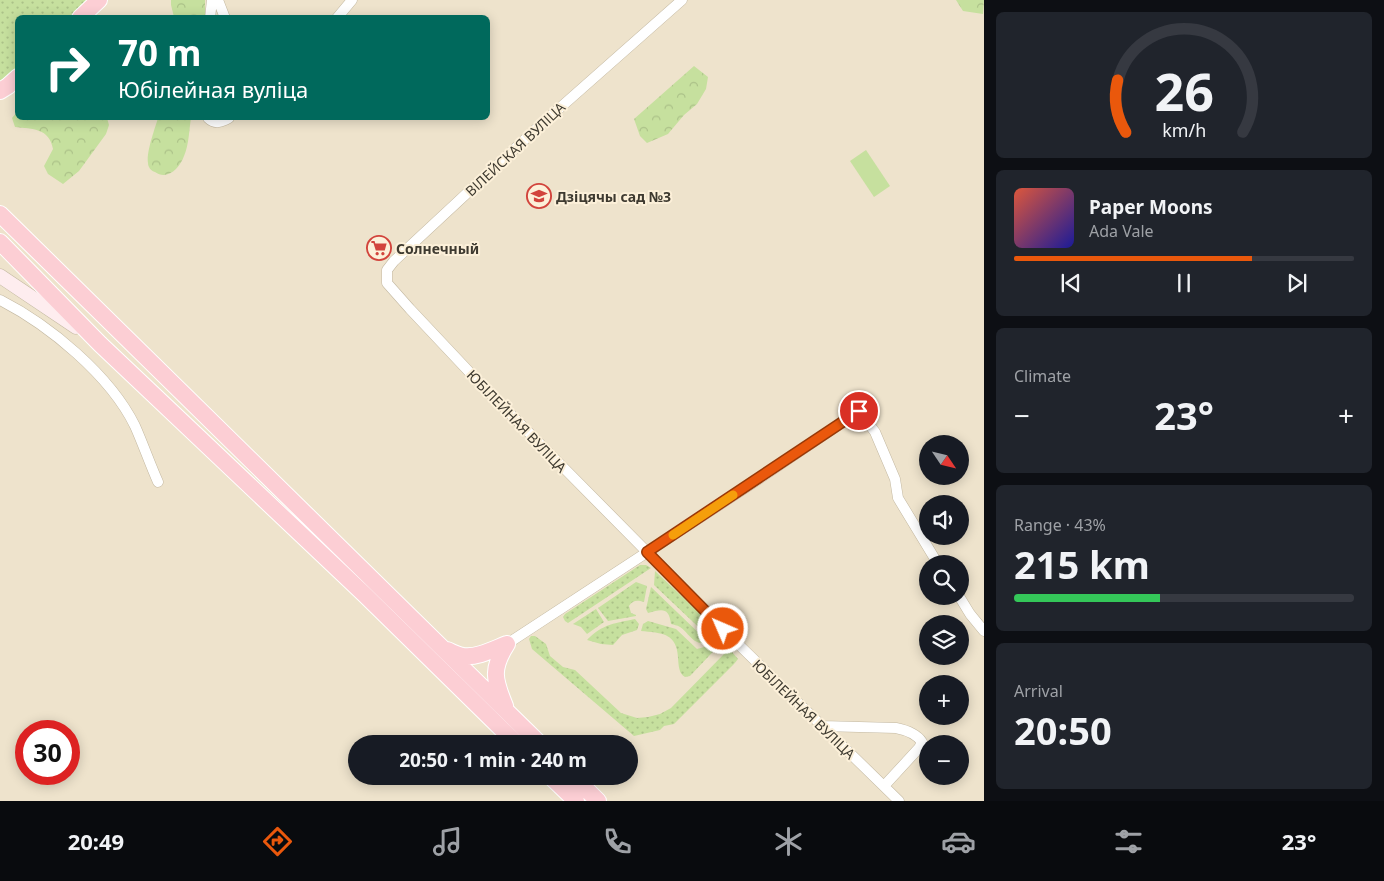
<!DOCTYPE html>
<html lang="en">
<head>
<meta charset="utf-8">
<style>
	:root { --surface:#171b24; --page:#20242c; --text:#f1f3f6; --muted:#9ea1a6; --line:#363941; --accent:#ea580c }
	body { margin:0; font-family:"Noto Sans",sans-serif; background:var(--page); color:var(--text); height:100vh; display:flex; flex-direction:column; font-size:19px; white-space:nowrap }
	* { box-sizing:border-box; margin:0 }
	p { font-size:16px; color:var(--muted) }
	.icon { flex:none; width:28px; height:28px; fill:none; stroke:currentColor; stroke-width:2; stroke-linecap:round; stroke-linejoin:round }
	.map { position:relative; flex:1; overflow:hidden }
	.side { display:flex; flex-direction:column; gap:12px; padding:12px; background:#0d0f14; width:400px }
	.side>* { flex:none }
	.top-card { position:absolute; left:15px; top:15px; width:475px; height:105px; border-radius:8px; box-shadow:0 2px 12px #0003; background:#00695c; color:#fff; overflow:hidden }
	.needle { width:32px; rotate:125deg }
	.tools { position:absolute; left:919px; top:435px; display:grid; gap:10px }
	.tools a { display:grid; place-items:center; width:50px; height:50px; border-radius:50%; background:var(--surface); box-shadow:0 2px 12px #0003; font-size:25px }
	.speed { position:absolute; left:15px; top:720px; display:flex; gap:10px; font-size:25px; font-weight:700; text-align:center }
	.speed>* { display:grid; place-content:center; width:65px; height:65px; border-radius:50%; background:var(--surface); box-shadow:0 2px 12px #0003; line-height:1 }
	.speed .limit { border:8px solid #d22; background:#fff; color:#111 }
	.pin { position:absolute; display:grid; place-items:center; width:42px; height:42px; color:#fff; margin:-21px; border:2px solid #fff; border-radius:50%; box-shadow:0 1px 5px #0007 }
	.me { position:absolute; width:55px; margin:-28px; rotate:315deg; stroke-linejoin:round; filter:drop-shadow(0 0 4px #0008) }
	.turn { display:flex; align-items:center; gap:18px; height:105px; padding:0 20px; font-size:22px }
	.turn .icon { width:65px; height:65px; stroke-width:2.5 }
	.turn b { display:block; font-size:35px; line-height:42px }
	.big { font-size:38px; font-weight:700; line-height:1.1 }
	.side .tile { flex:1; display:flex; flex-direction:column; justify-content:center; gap:8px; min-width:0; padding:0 18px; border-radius:8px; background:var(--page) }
	.side .dial { align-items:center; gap:0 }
	.dial svg { height:130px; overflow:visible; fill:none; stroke:var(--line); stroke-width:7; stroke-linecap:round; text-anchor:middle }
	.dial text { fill:var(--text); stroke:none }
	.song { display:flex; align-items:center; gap:15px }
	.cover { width:60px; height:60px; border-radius:8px; background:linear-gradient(135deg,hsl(10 70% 55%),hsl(240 70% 35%)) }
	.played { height:5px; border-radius:2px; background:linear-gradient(90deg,var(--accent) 70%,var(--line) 70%) }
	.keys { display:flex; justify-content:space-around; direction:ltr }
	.heat { display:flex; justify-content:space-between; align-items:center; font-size:28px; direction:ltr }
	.charge { height:8px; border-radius:4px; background:linear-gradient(90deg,#34c759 43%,var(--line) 0) }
	.trip { position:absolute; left:348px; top:735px; width:290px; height:50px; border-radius:25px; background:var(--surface); box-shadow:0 2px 12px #0003; font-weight:700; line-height:50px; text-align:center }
	.dock { display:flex; height:80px; justify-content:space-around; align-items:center; background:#090b0e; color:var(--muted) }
	.dock .icon { width:35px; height:35px }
	.dock .selected { color:var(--accent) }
	.dock b { font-size:22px; color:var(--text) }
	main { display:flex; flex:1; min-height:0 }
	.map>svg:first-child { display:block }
</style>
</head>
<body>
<main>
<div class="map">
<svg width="984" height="801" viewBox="0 0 984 801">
	<defs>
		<pattern id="green-dots" width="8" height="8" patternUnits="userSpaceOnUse" patternTransform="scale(1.25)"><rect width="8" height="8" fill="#c6e09e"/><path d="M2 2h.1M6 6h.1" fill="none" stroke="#abc188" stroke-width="1.8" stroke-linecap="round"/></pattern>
		<pattern id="forest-crowns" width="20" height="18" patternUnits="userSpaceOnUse" patternTransform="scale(1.25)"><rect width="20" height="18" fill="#c6e09e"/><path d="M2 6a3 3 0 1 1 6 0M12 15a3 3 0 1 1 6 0" fill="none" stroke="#abc188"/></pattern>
	</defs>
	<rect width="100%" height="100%" fill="#eee3cc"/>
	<path fill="url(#green-dots)" d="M0,0h89l-18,17 -53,1 -1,51 -17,16z
		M640,565h6l5,3 -83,55 -3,-2 -2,-4 2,-3z
		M655,571l71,67 -36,38 -5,1c-12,-7 -1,-29 -16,-40 -8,-5 -19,-5 -28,-6l2,-7 5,-3 28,8 21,20 11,-3 3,-3 -1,-5 -56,-53z
		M636,582l11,4 -3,16c-7,-2 -11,-2 -15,4l2,7 5,2v1l-28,5 -10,-13z
		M651,587l54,52v4c-12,2 -17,-11 -25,-16 -3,-2 -6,-2 -9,-3 -2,-17 -9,-15 -23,-11l-2,-4z
		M596,609l8,13 -17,12 -6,-7 -8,-3z
		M635,619l4,5 -2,6 -15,5 -9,10 -12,-1 -14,-4c15,-16 29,-17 48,-21z
		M531,636h4l11,8 4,12 13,11 12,3 46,43 16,5 11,-1 12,-3 11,-6 55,-56h6l6,7 -4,5 -60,60 -10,2 -4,4 -26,6 -102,-87 -3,-10z"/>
	<path fill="url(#forest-crowns)" d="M171,0h34v17h-31l-3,-12z
		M956,0h28l-1,14 -20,-3z
		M694,66l14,11 -2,12 -9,15 -13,11 -16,19 -21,9 -7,-7 -6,-17z
		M17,112l1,6h89l2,7 -3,9 -27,37 -16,13 -15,-10 -4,-8 9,-17c-4,-21 -20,-20 -38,-22l-3,-9z
		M158,118h33c-2,12 -2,27 -7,38 -4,12 -17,25 -29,16 -4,-1 -7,-5 -7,-9 -2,-10 7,-35 10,-45z"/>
	<path fill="#c6e09e" d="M866,150l24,36 -16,11 -24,-36z"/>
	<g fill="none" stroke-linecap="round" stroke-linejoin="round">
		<defs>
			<path id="minor" d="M218,0l7,18
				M682,0l-146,129 -142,132 -7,9v13l23,26 64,68 82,83 180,182 163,159
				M210,18l2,-18
				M337,18l15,-18
				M208,118c7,7 14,4 21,0
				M0,300c49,25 110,75 135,126 8,18 15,38 23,56
				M959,596l11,18 14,17
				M507,644l255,-167 97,-66 16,21 20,47 3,19 40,66
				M822,726l74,2c10,2 20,5 26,14l-3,6 -35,38"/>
			<path id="secondary" d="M0,276l76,51"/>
			<path id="trunk" d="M80,18l19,-18
				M0,91l8,-5 10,-9
				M0,214l540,530
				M0,242l100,102 264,250 153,150
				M447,650c5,2 10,5 16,6 14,2 31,-7 44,-12
				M505,706c-11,-27 -14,-37 2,-62
				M550,776l26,25
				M573,776l25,25"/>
		</defs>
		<use href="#minor" stroke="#c3b8a1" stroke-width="11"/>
		<use href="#secondary" stroke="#c3b8a1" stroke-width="15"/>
		<use href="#trunk" stroke="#fff" stroke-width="18"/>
		<use href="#minor" stroke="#fff" stroke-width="10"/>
		<use href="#secondary" stroke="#feedef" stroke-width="14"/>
		<use href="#trunk" stroke="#fcced4" stroke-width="16"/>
	</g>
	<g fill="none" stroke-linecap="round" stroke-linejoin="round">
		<defs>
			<path id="route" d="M723,629l-76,-77 212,-141"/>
		</defs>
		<use href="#route" stroke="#983908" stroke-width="12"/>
		<use href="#route" stroke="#ea580c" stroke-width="9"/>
		<path stroke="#f59e0b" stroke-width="9" d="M673,535l60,-40"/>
	</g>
	<defs>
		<symbol id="school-ring" viewBox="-11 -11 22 22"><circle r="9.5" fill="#fcf0d9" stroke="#d2443c" stroke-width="1.5"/><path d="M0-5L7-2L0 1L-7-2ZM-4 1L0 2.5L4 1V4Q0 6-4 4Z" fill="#d2443c"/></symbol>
		<symbol id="supermarket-ring" viewBox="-11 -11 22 22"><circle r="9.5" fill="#fcf0d9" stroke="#d2443c" stroke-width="1.5"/><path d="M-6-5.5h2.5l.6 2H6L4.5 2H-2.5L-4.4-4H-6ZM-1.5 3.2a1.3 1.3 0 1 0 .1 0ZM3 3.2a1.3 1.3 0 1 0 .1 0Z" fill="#d2443c"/></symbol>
	</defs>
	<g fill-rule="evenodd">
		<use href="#school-ring" x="525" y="182" width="28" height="28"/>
		<use href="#supermarket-ring" x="365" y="234" width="28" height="28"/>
	</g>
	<g text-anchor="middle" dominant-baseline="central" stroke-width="4" stroke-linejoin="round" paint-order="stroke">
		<g font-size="14" fill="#3e3a30" stroke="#fcf0d9">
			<text transform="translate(515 149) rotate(-43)">ВІЛЕЙСКАЯ ВУЛІЦА</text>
			<text transform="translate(517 421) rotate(46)">ЮБІЛЕЙНАЯ ВУЛІЦА</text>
			<text transform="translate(804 709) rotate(44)">ЮБІЛЕЙНАЯ ВУЛІЦА</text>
		</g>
		<g font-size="14" font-weight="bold" fill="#3e3a30" stroke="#fcf0d9" text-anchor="start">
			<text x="556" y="196">Дзіцячы сад №3</text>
			<text x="396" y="248">Солнечный</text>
		</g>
	</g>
</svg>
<div class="tools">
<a><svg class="needle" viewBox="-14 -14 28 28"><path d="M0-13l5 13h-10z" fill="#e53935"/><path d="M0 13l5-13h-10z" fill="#9ea1a6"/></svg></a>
<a><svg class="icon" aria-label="sound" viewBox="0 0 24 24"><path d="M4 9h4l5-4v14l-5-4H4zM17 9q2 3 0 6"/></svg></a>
<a><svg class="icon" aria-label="search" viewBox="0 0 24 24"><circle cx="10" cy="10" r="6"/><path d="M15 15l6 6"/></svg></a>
<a><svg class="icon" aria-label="layers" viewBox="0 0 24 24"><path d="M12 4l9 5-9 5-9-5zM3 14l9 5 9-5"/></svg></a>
<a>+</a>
<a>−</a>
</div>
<div class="speed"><div class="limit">30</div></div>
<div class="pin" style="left:859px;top:411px;background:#d93025"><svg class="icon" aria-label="arrive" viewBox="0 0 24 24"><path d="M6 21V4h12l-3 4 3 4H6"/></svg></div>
<svg class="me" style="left:723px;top:629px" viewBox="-20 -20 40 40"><circle r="17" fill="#ea580c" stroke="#fff" stroke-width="3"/><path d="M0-11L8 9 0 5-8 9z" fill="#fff"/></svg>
<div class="trip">20:50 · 1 min · 240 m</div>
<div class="top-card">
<div class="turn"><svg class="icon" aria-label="right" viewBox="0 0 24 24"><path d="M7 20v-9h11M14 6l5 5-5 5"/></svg><div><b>70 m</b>Юбілейная вуліца</div></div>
</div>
</div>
<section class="side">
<div class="tile dial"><svg viewBox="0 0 100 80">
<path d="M14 69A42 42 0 1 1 86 69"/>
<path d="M14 69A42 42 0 0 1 9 37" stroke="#ea580c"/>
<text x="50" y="56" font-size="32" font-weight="700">26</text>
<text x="50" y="72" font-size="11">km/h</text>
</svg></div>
<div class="tile">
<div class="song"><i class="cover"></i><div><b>Paper Moons</b><p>Ada Vale</p></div></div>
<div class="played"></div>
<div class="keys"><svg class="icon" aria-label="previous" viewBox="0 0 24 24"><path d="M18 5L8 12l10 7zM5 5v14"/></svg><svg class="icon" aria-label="pause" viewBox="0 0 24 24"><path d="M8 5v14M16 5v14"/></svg><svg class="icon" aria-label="next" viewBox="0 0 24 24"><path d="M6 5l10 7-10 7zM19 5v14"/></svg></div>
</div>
<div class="tile"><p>Climate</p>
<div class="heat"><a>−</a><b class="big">23°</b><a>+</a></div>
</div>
<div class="tile"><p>Range · 43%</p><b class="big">215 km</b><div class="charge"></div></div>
<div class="tile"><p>Arrival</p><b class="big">20:50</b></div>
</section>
</main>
<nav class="dock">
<b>20:49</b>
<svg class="icon selected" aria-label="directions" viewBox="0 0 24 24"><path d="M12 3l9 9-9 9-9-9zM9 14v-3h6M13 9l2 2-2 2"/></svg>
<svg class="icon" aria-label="music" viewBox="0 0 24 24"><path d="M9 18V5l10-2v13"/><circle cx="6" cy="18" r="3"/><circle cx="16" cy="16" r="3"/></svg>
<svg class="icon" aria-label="phone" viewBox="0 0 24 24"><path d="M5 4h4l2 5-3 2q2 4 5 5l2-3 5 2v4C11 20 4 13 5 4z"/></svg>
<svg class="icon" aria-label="climate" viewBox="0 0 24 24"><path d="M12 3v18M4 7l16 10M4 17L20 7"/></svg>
<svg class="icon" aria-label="car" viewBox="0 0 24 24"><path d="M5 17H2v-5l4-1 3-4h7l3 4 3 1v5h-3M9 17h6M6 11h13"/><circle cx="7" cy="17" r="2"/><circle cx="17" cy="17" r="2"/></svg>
<svg class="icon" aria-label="filters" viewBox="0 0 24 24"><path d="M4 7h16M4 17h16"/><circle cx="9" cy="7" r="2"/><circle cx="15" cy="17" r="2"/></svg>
<b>23°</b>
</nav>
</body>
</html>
